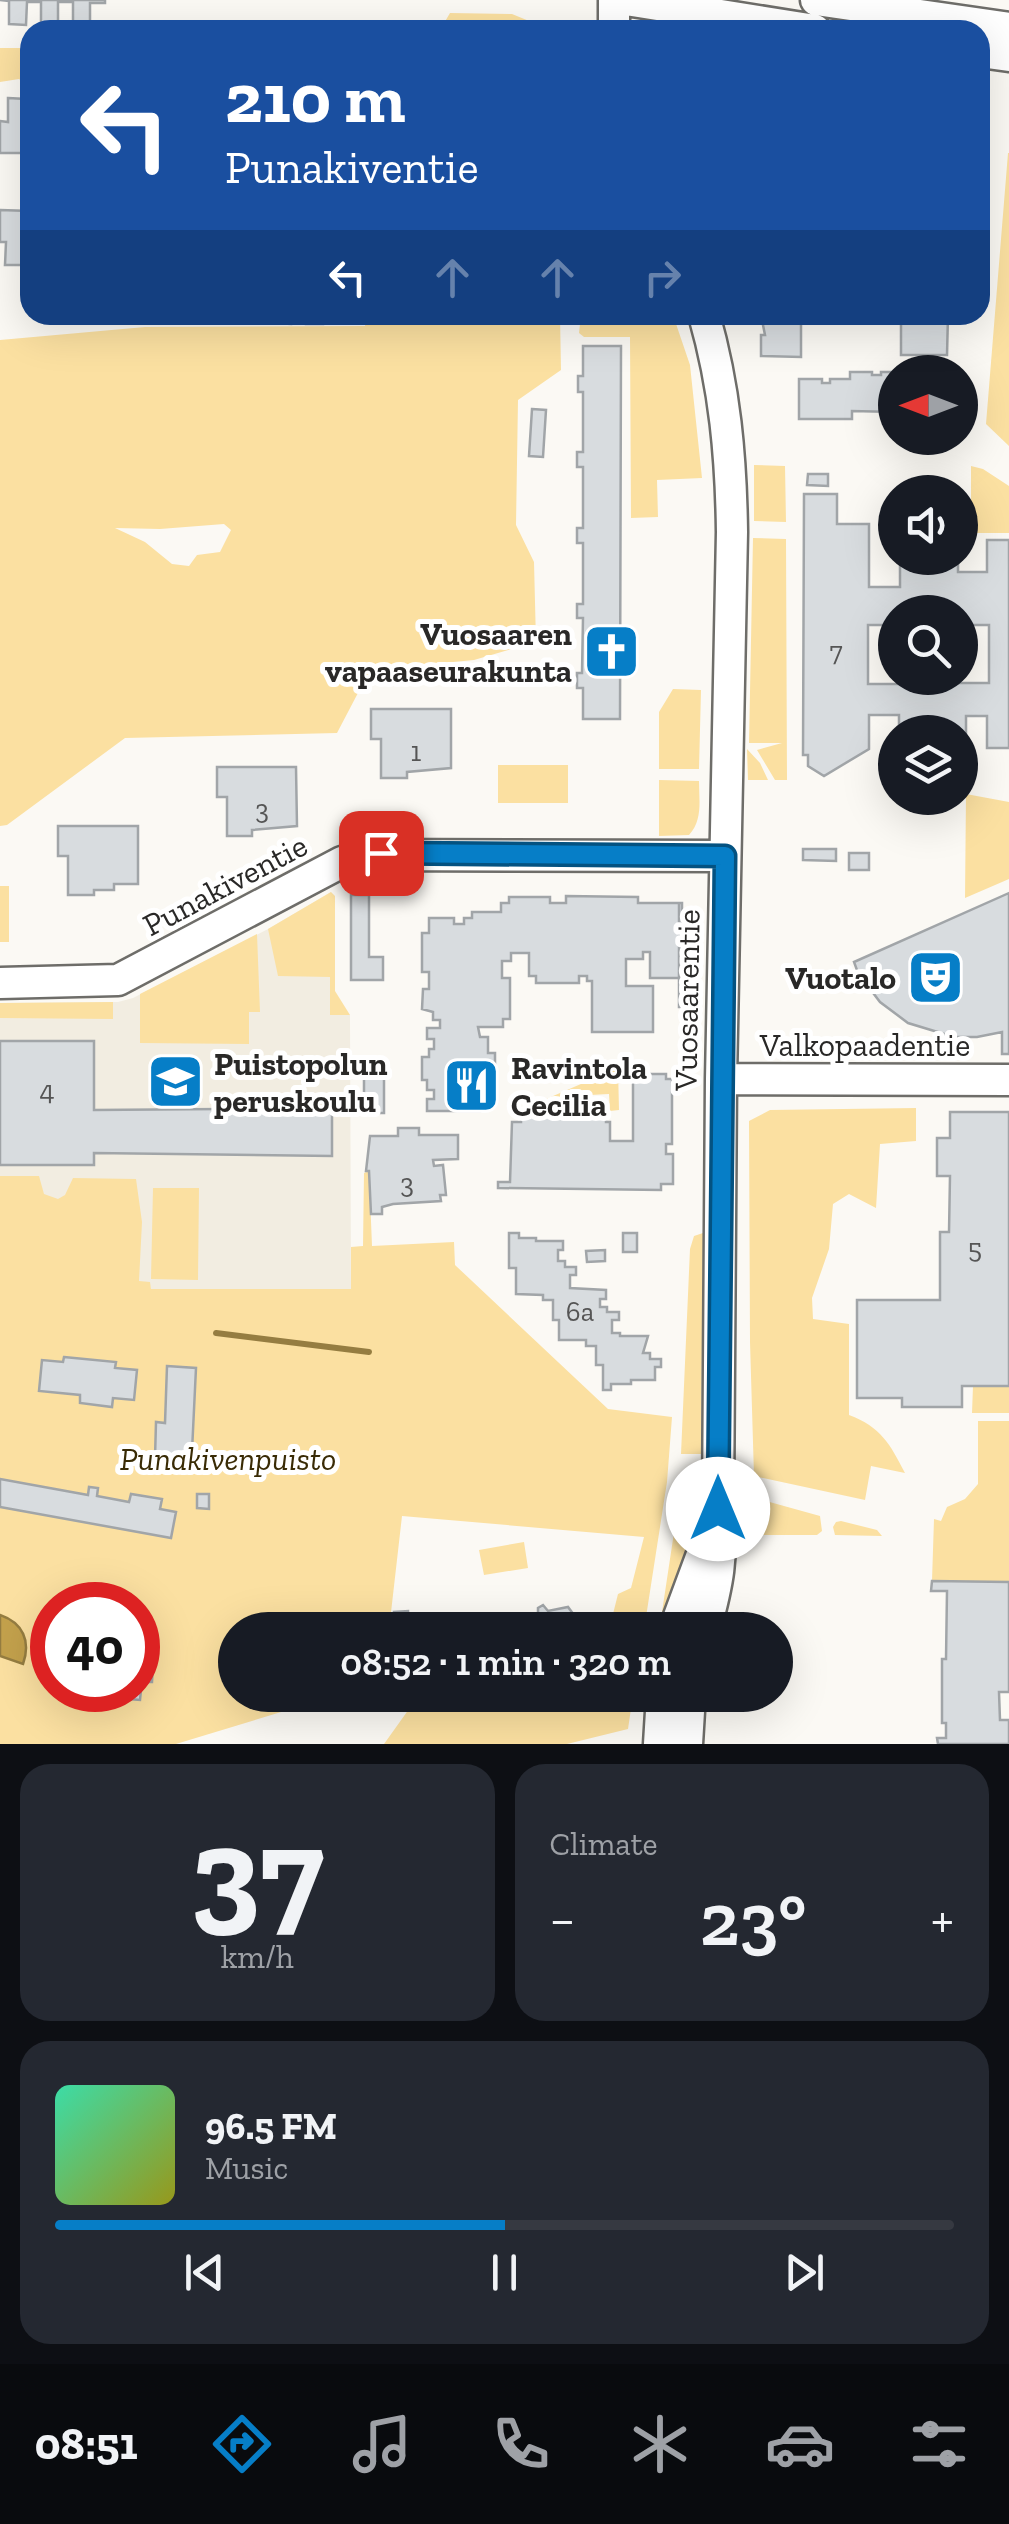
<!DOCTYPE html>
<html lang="en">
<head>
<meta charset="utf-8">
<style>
	:root { --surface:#171b24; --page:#242831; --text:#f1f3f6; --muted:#9ea1a6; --line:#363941; --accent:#067ec7 }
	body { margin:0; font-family:"Zilla Slab",serif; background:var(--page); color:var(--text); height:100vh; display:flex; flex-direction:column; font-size:38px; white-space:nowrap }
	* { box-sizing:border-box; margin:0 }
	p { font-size:32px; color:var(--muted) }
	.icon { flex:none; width:55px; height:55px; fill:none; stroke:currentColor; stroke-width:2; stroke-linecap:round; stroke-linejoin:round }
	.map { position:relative; height:1744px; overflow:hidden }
	.details { display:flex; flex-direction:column; gap:20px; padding:20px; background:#0d0f14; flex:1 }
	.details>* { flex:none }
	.hud { position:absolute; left:20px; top:20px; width:970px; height:305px; border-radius:30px; box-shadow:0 10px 40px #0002; background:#1a4fa0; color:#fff; overflow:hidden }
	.needle { width:65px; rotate:270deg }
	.fabs { position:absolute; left:878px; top:355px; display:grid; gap:20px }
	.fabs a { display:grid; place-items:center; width:100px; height:100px; border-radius:50%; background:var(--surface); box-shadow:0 10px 40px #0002; font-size:50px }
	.speed { position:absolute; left:30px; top:1582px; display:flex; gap:20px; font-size:50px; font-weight:700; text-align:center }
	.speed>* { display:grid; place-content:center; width:130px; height:130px; border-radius:50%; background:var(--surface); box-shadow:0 10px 40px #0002; line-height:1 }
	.speed .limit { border:15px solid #d22; background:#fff; color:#111 }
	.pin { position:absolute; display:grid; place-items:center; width:85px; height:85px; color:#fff; margin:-42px; border-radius:20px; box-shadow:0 5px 15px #0006 }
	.me { position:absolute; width:110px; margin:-55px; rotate:0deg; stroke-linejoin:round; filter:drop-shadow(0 0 8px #0008) }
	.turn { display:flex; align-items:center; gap:35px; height:210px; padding:0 40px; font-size:45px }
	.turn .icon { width:130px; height:130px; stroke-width:2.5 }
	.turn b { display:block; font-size:70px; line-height:85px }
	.lanes { display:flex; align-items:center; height:95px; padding:0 40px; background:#0003; justify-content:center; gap:50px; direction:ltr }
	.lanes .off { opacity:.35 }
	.big { font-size:75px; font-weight:600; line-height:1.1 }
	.details .card { flex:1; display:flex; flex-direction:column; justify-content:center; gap:15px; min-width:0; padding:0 35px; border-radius:30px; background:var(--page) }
	.details .dial { align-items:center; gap:0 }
	.dial b { font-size:130px; line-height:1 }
	.song { display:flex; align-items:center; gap:30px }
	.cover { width:120px; height:120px; border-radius:15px; background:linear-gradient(135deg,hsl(160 70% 55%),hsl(60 70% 35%)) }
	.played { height:10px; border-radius:5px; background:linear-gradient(90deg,var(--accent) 50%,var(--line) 50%) }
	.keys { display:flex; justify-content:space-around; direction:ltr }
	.heat { display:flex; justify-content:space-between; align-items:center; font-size:55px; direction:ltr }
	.details .tiles { flex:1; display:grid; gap:20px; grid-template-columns:1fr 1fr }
	.card:last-child { grid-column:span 2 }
	.trip { position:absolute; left:218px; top:1612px; width:575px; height:100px; border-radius:50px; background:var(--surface); box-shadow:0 10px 40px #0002; font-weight:600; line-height:100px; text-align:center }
	.dock { display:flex; height:160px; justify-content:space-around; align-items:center; background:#090b0e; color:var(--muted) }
	.dock .icon { width:70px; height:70px }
	.dock .on { color:var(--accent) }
	.dock b { font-size:45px; color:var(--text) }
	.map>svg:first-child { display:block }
</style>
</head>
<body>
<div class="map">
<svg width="1009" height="1744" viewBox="0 0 1009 1744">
	<rect width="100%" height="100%" fill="#fbf9f4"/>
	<path fill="#f2ede1" d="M331,892l-1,122 20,1 1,274h-200l-2,-7 -149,1v-280l118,-1 15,-4 135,-69z"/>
	<path fill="#fbe0a1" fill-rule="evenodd" d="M450,13l62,1 39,16h-111z
		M0,48h30v47l-2,-9 -9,-7 -19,3z
		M1008,153h1v293l-23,-22z
		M560,315l1,55 -43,30 -2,125 18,37 2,80 -62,18 -104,10 -33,63 -212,5 -118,87 -7,1v-486l145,-13 220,-1 1,-9zM224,524l7,6 -11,22 -23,3 -8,11 -17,-2 -27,-22 -30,-14 45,1z
		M581,315h92l17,50 12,113 -45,2 1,37 -27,1 -1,-181h-46l-5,-4z
		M754,465l31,1 1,56 -32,-1z
		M971,466l12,3 26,17v47h-38z
		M753,538l33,1 1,241h-12l-18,-30 25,-7h-33z
		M673,689l28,1 -2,79h-40v-57z
		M747,749l13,14 8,17h-20z
		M498,765h70v38h-70z
		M659,780l40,1c0,19 4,39 -10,54l-30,1z
		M966,794l43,8v77l-44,19z
		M0,886h9v56h-9z
		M331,892l4,4v95l15,24h-20v-38l-52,-1 -10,-47z
		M257,934l3,78h-11v32l-109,-1v-49z
		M113,1002v17l-113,-1v-15z
		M618,1068l1,42 -9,1 -1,-17 -19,1 -3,19 -71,-2z
		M916,1108v33l-36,3 -4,64 -27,-14 -16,10 -4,45 -17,49 1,21 36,5v91c32,12 41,29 56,58l-34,-7 -6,34 -111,-24 -4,-134 -1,-221 21,-11z
		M369,1171l3,75 82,-4 1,23 153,144 64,8 -5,65 -23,148h-35l9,-36 13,-6 13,-51 -242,-21 -13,114h-154v65h102l-161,49h-176v-568h39l5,18 14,5 7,-4 8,-17 63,1 6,43 -3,59 11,1 1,7h200v-42l12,-1 1,-73zM52,1605h86v85h-86z
		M153,1188h46l-1,92 -47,-1z
		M703,1233l-2,221h-20l9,-205 4,-13z
		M973,1386h36v27h-37z
		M978,1421h31v161l-77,-1 2,-62 7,2 6,-14 18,-8 13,-15z
		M766,1501l54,15 2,15 -5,4h-54z
		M678,1506l23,3 -32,103h-7z
		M841,1521l36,9 5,6 -47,-1 -2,-8 3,-5z
		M524,1542l4,26 -44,7 -5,-25z
		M439,1620h38l2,4 -22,6h-29z
		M419,1695h214l-5,34 -61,15h-183z"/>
	<path fill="#c3a14c" stroke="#957d41" stroke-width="2.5" d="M0,1615c23,8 31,26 23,49l-23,-8z"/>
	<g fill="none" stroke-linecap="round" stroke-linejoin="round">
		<path stroke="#957d41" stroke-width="6" d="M216,1333l153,19"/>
	</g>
	<path fill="#d8dcdf" stroke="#a1a5a8" stroke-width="2.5" fill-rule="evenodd" d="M0,0h105v3h-15v23l-17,-1v-23h-15v23h-17v-23h-14l-1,23 -17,-1v-23z
		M150,27l173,3h19h-192z
		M8,98l18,1 4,54h-30v-32l8,1z
		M0,210l30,1v31h-7v23h-18l1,-23h-6z
		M146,315h17v7l-17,-1z
		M177,315h18v7h-18z
		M210,315h17v8h-17z
		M242,315h18v8h-18z
		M273,315h18v9l-18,-1z
		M306,315h17v9h-17z
		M761,315h40v42l-40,-1v-21h4z
		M901,315h47l-1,40h-46z
		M583,346h38l-1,373h-37v-31h-6v-15h5l1,-55h-6v-14h6v-61h-6v-15h6v-61h-6v-15h6v-60h-5v-16h5z
		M850,372h22v3h9v-3h22h-8v40l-43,-1v8h-53v-40h23v4h8v-4h20z
		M532,409l14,1 -3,47 -14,-1z
		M808,474h20v12l-21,-1z
		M804,494h33v30h32v63h31v-29h58v14h29v-32h22v208h-22v-32h-21v64h-6v-48h-61v-17h-30v34l-45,27 -16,-10v-11h-5zM895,612h65v13h29v58h-31v-5h-58v6h-32v-59h27z
		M371,709h80v59l-44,4v6h-26v-39h-10z
		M217,767h79l1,59 -45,4v6h-25v-39h-10z
		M58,826h80v58h-24v6h-20v5h-26v-39h-10z
		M803,849h33v12l-33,-1z
		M849,853h20v17h-20z
		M1009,893v161h-7v-22l-25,5h-23l-46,-14 -28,-21 -22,-29 -4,-11z
		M351,895h18v62h14v23h-32z
		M566,896l72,1v6h41v75h-29v-26h-7v7h-17v27h27v46h-61v-51h-5v-5h-8v7h-43v-7h-7v-23h-18v8h-9v17h8v41h-7v8h-25l2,10h8v16h7v12h-7v15h7l-1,11h-6v17h-8v3h-53v-12h7v-9h-7v-10h-5v-23h7v-8h5v-10h-7v-11h13v-8h-7v-8l-11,-3 1,-20h6v-17h-7v-39h7v-15h25v6h10v-6h8v-6h29v-9h8v-6h41v6h16z
		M679,903h3v104h-3z
		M0,1041h94v69l238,-2v48l-238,-3v12h-94z
		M633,1074h33v5h6v65h-6v10h7v30h-12v6l-163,-2v-6h12l2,-60h9v-5h85v5h4v19h23z
		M364,1077l20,1v35h-20z
		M950,1112h59v274h-47v21h-60v-9h-45v-98h83v-68h9l1,-56h-13v-38h13z
		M398,1128h21v7h39v24l-25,1 1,6 9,-1 3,30h-6l1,6 -48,3 -11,3v7h-11l-2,-43h-3l4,-35h28z
		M509,1233h10v5h17v3h27v9h-5v11h7v6h11v8h-6v13l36,2v9h-6v8h7v5h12v8h-7v13h8v3h28l-5,17h7v6h11v8h-6v13h-24v4h-20v6h-8v-25h-7v-19h-10v-6h-27v-20h-6v-20h-10v-5l-27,-1v-26h-7z
		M623,1233h14v19h-14z
		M605,1250v11l-18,1 -1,-11z
		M64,1357l52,5 -1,6 22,2 -3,30 -21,-2 -1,9 -32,-4v-8l-41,-4 3,-31 21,2z
		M167,1366l29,2 -5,104 -29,-1v-13h-7l1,-36 9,1z
		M0,1479l88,16 1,-8 9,1 -1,8 32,6 2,-8 31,5 -2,10 16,3 -5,26 -171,-31z
		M197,1494h12v15l-12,-1z
		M932,1581l77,1v110h-10l1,28h9v24h-71l-1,-6h9v-15h-4v-64h4l1,-68h-16z
		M543,1605l5,6 20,-4 6,8 3,15h-120l22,-6 4,-7 7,5 48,-9v-5z
		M408,1611l1,19h-14l-1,-18z
		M142,1663l11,1 -1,18h-11z
		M130,1690h11l-1,10 -11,-1z"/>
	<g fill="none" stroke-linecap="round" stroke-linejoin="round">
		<defs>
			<path id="minor" d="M626,0l189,30
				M816,0l193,28
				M614,30v-30
				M980,52l29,4
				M704,315c21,73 27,142 28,217l-11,547 -3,430c5,49 0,74 -13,121
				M0,983l118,-3 224,-118 21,-7 362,1
				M721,1079l288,1
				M674,1630l40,-108
				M659,1744l3,-49
				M687,1744l3,-49"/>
		</defs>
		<use href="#minor" stroke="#6e6d69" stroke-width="35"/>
		<use href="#minor" stroke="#fff" stroke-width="30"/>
	</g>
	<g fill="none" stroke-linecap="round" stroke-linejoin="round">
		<defs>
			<path id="route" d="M381,853l344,3 -7,653"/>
		</defs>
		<use href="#route" stroke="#045281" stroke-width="25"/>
		<use href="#route" stroke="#067ec7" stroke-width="18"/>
	</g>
	<defs>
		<symbol id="church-square" viewBox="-11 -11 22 22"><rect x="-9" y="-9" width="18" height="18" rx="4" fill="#067ec7" stroke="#fff"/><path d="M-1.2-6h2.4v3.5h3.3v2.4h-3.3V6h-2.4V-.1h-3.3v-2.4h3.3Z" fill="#fff"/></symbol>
		<symbol id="theatre-square" viewBox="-11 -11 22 22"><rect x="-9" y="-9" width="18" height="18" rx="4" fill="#067ec7" stroke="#fff"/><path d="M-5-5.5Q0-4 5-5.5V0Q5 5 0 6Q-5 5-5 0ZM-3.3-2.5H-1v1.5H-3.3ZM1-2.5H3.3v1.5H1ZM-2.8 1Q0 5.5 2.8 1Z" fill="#fff"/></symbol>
		<symbol id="school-square" viewBox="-11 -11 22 22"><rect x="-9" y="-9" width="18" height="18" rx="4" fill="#067ec7" stroke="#fff"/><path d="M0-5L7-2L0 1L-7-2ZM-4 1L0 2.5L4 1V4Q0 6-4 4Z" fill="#fff"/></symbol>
		<symbol id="restaurant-square" viewBox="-11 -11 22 22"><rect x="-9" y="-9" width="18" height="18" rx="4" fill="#067ec7" stroke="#fff"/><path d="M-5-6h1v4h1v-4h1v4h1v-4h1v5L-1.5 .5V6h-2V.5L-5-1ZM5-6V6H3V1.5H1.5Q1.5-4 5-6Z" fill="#fff"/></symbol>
	</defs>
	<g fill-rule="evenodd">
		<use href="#church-square" x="580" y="620" width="63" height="63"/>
		<use href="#theatre-square" x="904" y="946" width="63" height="63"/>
		<use href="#school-square" x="144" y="1050" width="63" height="63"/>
		<use href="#restaurant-square" x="440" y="1054" width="63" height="63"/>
	</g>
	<g text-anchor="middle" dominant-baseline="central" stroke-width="10" stroke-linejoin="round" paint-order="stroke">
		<g font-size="28" fill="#555">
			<text x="836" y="651">7</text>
			<text x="416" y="751">1</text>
			<text x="262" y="809">3</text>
			<text x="47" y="1090">4</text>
			<text x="407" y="1183">3</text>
			<text x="975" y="1248">5</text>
			<text x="580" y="1311">6a</text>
		</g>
		<g font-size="32" font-weight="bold" fill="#292827" stroke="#fff" text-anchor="end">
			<text x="572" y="634">Vuosaaren<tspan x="572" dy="37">vapaaseurakunta</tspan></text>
			<text x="896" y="978">Vuotalo</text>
			<text x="214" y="1064" text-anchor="start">Puistopolun<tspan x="214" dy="37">peruskoulu</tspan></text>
			<text x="511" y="1068" text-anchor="start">Ravintola<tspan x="511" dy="37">Cecilia</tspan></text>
		</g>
		<g font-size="32" fill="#292827" stroke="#fff">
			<text transform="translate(225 885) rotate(-28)">Punakiventie</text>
			<text transform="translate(687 1000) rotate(-89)">Vuosaarentie</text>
			<text x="865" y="1045">Valkopaadentie</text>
		</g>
		<g font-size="32" font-style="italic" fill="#392b05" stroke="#fff">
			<text x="228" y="1459">Punakivenpuisto</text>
		</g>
	</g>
</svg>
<div class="fabs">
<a><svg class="needle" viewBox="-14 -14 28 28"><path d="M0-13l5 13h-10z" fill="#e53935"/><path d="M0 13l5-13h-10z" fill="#9ea1a6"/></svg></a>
<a><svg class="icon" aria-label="sound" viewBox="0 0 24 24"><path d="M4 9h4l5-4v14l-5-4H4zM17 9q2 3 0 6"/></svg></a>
<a><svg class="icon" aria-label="search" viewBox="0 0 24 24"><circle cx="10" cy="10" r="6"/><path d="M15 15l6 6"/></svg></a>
<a><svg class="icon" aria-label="layers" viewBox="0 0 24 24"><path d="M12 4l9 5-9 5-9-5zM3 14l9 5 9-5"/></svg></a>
</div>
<div class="speed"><div class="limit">40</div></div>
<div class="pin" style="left:381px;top:853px;background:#d93025"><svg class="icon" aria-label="arrive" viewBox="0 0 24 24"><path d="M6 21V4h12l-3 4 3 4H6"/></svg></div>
<svg class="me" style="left:718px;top:1509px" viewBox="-20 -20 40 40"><circle r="19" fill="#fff"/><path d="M0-13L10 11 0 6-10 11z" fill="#067ec7"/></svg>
<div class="trip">08:52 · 1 min · 320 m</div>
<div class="hud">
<div class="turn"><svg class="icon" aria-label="left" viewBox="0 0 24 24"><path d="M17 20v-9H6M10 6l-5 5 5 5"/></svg><div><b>210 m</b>Punakiventie</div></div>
<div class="lanes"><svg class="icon" aria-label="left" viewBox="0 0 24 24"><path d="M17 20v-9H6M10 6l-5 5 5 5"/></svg><svg class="icon off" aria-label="ahead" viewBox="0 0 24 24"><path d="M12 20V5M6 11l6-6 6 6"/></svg><svg class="icon off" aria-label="ahead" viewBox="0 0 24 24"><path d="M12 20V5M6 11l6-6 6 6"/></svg><svg class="icon off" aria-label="right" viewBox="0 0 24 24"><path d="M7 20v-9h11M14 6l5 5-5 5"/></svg></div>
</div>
</div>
<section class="details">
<div class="tiles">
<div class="card dial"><b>37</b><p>km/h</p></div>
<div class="card"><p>Climate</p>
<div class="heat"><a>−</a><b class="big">23°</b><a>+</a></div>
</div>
<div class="card">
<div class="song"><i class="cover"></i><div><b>96.5 FM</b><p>Music</p></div></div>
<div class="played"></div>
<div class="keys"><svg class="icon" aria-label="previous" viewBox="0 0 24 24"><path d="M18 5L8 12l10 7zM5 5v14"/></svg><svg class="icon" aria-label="pause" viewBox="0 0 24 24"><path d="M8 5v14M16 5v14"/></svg><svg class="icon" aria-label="next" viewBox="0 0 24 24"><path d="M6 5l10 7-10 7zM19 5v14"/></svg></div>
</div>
</div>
</section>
<nav class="dock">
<b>08:51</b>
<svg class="icon on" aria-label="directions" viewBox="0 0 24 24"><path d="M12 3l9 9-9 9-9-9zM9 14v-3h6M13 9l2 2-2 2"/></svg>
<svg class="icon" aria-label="music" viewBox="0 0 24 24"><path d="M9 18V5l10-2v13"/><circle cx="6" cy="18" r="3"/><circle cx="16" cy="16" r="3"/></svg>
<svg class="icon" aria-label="phone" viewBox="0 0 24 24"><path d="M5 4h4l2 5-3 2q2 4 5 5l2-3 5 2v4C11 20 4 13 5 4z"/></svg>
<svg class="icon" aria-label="climate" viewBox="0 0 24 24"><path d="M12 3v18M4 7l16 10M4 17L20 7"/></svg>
<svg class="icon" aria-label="car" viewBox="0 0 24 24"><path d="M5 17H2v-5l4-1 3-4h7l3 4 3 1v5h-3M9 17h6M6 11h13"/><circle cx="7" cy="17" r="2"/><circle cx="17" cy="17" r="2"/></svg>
<svg class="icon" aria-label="filters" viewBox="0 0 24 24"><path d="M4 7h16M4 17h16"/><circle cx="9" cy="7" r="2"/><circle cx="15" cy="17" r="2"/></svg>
</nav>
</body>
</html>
